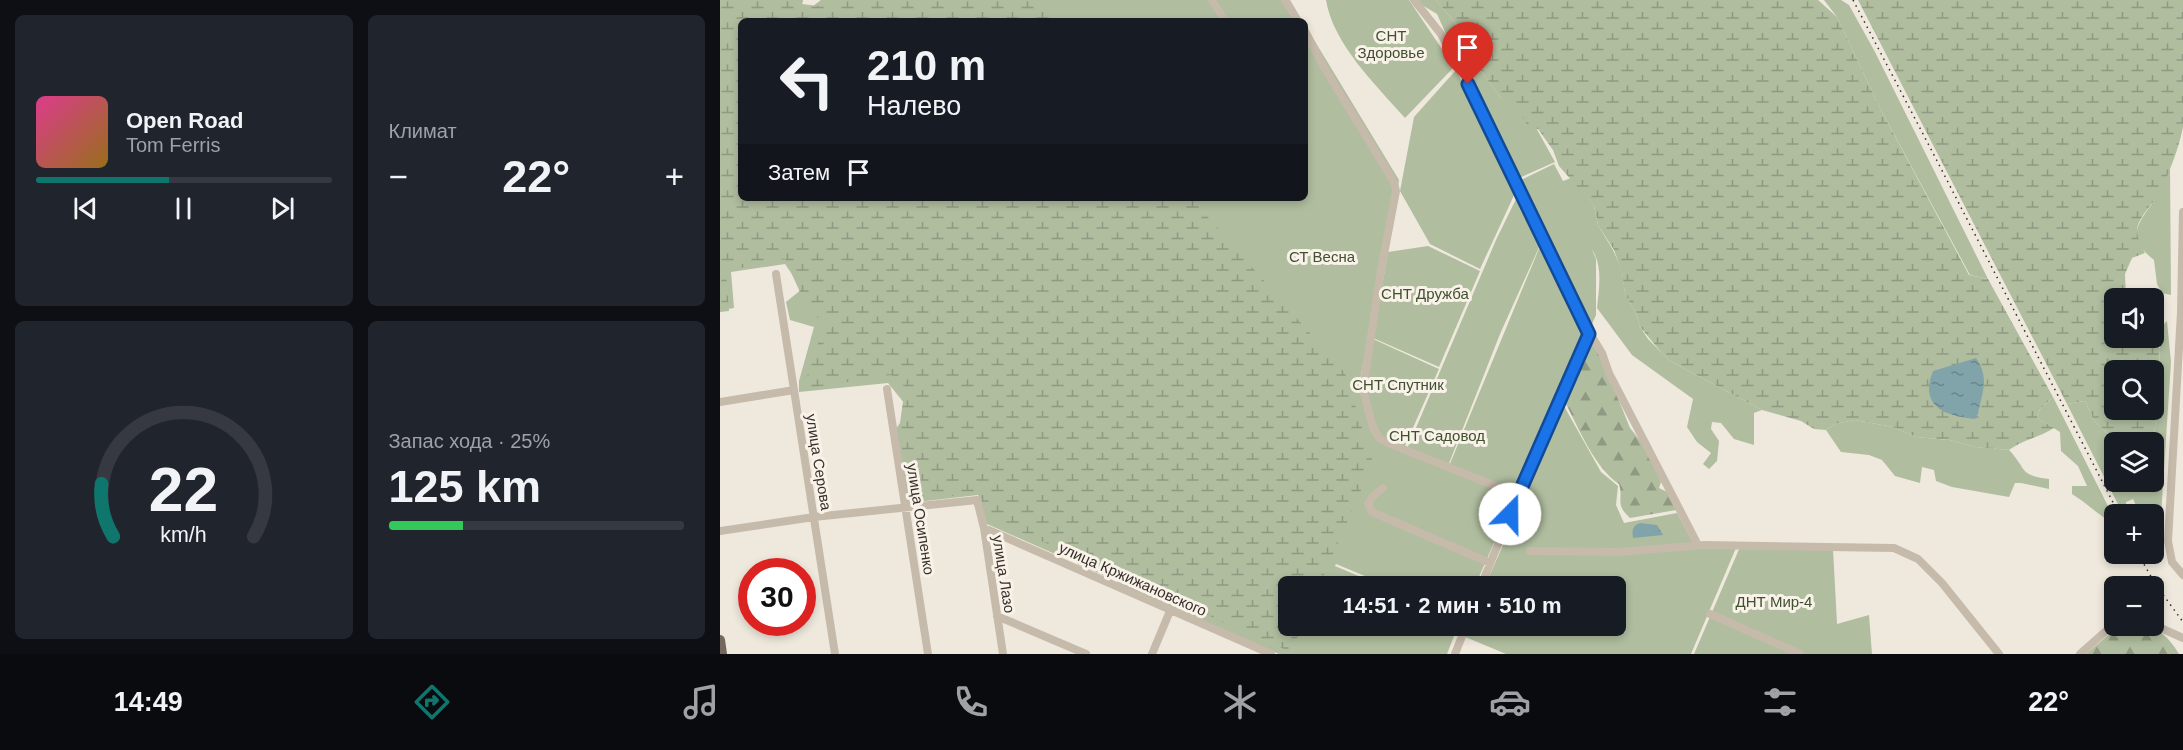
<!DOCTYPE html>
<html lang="ru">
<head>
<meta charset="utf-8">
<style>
	:root { --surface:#171b24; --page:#20242c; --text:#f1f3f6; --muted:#9ea1a6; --line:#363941; --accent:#0f766e }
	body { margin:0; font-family:Helvetica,sans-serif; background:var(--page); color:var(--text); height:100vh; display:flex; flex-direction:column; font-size:22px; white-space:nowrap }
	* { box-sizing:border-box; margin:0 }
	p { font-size:20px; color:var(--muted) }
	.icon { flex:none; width:33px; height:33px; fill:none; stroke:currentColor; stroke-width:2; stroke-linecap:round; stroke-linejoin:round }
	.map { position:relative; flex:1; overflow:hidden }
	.panel { display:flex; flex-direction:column; gap:15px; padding:15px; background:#0d0f14; width:720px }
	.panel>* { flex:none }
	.banner { position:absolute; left:18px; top:18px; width:570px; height:183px; border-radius:9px; box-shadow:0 3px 9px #0003; background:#171b24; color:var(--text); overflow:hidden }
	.buttons { position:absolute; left:1384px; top:288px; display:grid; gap:12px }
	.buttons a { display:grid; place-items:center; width:60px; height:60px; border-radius:9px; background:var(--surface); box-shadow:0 3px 9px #0003; font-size:30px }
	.speed { position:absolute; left:18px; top:558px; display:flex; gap:12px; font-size:30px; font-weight:700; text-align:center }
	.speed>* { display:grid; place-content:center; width:78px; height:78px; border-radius:50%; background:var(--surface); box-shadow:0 3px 9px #0003; line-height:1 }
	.speed .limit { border:9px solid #d22; background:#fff; color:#111 }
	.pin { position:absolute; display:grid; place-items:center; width:51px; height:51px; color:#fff; margin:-62px -26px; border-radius:50% 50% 50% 0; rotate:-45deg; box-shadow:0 0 6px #0007 }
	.pin .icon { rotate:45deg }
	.me { position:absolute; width:66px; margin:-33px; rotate:22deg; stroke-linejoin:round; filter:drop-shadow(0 0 4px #0008) }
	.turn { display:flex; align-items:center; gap:21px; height:126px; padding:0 30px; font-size:27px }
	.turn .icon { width:78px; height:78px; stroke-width:2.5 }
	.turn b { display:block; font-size:42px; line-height:51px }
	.then { display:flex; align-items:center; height:57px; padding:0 30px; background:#0003; gap:12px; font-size:22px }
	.big { font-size:45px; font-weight:800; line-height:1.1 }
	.panel .card { flex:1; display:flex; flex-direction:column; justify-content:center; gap:9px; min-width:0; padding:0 21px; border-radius:9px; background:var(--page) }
	.panel .dial { align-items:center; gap:0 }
	.dial svg { height:156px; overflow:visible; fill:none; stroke:var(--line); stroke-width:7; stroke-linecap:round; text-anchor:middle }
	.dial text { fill:var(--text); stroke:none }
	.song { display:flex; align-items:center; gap:18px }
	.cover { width:72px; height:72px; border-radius:9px; background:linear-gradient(135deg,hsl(330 70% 55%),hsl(40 70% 35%)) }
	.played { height:6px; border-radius:3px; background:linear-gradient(90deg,var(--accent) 45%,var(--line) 45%) }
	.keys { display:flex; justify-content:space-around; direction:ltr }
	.heat { display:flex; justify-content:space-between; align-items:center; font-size:33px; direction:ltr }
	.charge { height:9px; border-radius:4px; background:linear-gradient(90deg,#34c759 25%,var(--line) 0) }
	.panel .tiles { flex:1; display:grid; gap:15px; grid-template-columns:repeat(2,1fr) }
	.trip { position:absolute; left:558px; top:576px; width:348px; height:60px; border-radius:9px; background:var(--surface); box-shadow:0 3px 9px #0003; font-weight:800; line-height:60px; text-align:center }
	.dock { display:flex; height:96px; justify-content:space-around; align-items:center; background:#090b0e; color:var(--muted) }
	.dock .icon { width:42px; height:42px }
	.dock .current { color:var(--accent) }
	.dock b { font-size:27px; color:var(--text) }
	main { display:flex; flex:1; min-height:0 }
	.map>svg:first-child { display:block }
</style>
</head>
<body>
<main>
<section class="panel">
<div class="tiles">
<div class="card">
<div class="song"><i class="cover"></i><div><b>Open Road</b><p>Tom Ferris</p></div></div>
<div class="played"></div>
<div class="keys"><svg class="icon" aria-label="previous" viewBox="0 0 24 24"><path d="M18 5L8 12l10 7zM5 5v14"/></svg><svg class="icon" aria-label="pause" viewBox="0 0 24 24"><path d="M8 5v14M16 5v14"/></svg><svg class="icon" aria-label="next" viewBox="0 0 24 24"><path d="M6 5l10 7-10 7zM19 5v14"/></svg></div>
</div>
<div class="card"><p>Климат</p>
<div class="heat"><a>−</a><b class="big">22°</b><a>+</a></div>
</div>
<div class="card dial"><svg viewBox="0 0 100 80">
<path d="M14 69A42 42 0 1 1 86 69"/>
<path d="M14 69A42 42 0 0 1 8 42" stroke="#0f766e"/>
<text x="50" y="56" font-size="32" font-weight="700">22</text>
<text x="50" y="72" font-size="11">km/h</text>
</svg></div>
<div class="card"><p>Запас хода · 25%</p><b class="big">125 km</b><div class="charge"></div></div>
</div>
</section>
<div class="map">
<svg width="1463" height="654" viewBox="0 0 1463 654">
	<defs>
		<pattern id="forest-firs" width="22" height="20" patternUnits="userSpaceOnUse" patternTransform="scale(1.5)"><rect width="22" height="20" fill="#b0bd9f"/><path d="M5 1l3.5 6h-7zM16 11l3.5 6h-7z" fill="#909a82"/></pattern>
		<pattern id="wetland-marsh" width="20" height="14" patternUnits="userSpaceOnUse" patternTransform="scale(1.5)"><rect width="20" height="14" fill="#b0bd9f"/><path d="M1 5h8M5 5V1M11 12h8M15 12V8" fill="none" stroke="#909a82"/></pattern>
		<pattern id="water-ripples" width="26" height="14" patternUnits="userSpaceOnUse" patternTransform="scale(1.5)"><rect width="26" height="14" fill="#80a4a9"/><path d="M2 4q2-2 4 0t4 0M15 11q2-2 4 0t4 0" fill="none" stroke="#6a868a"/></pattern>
	</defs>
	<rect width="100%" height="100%" fill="#efe9dd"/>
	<path fill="#b0bd9f" d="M0,0h83l-1,4 7,5 12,-9h469l12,21h-561v177h564v-173l94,155 -40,205 17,54 138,58 -39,89h-86l-53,-22 -1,2 47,20h-94v40h170l-11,28h-168l-161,-70 -2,-7 -6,-3 -5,2 -28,-12 -1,-17 -7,-3 -14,10 -68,-30 -9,-29 -70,8 -12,-74 13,-20 -21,-26 -89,9v-11l15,-54 -24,-7 -4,-18 16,-13 -17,-25 -54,8 3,36 -14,2z
		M606,0h83l45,67 -49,51c-29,-33 -72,-74 -79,-118z
		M699,0h17l33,39 12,32 19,26 15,8 19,19 21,38 -38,17v3l37,-18 9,17 8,-3 23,28 4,19 15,25 9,20 3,24 11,19 4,14 8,12 22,22 92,49 -8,3v32l-20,-6 -13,-16 -9,-1 -1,7 8,12 -2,20 -8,8 -6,-5 8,-11 -14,-11 -10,-15 6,-28 -61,-44 -35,-47c2,-19 6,-42 -5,-59l4,10v56l-79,178 -68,-27 94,-227 -27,-48 -36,78 -50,-25 -30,-53 14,-74 42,-47 36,71 9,-3 -52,-97 -12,-27 -15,-9z
		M1104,0h17l8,5 26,47 113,227 -18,-4 -89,-165 -44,-93z
		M1450,166l1,129 -9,-2 -5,-9 -3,-24c-34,-27 -10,-40 5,-68 5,-8 8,-17 11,-26z
		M798,195l23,48 -41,91 -52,132 -41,-17 89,-209z
		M708,246l52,25 -41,96 -66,-29 15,-86z
		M1447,321l4,41 -10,154 -1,9 -6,2v-13h-14l-7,-15 -7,3v12h-3l-56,-110 18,-3 9,20 23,21h-2v40h39v-40l6,-94 -4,-16z
		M653,339l66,30 -35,79 -22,-11 -12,-24 -4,-25z
		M1333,397l60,119 2,8c-15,-7 -28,-21 -43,-30v-8h15l-9,-20 -17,-15 -1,-19 -23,-14 3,-9z
		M844,406l37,66 17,14 -2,19 8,18 53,-10 18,34 41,1 -45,106h-185l-43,-18 5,-10h148v-40h-131z
		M1135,420l38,7 23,10 34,3 25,7 34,3c19,20 9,25 40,29v10l-28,-6h-6l-6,14 -57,-10 -16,-6 -2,-11 -12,-3 -2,16 -25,-7 -13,-16 -13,-5 -28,-3 -15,-22 9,-6z
		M1020,547l93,2 4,75 32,-9 3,39h-178z"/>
	<path fill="url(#forest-firs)" d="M873,343l5,6 32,79 16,20 15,34 -2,6 10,5 13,16 -52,9c-16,-15 -6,-17 -11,-34 -24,-16 -40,-55 -53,-80z
		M1399,626c29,-5 45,3 60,28h-93z"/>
	<path fill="url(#wetland-marsh)" fill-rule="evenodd" d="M0,0h83l-1,4 16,2 3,-6h219l12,21h-311v177h450l154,175 28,90 -54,123h-31v40h14l-11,26 -306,-136 -5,-24 -69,10 -12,-72 6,-43 -14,-12 -88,14 22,-67 -16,-10 -24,-53 -59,12 3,40 -9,1z
		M716,0h382l19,17 44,93 88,165 19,4 65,118 -13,12 -3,9 17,10c-16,10 -30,11 -45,22l-34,-3 -25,-7 -34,-3 -23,-10 -38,-7 -20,4 -9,6 -12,-1 -13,-8 -39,-11 -92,-49 -9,-9 -21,-25 -4,-14 -11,-19 -3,-22 -8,-22 -16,-25 -4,-19 -35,-40 -6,-16 -15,-21 -9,-1 -12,-20 -17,-11 -19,-26 -12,-32z
		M1138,0h325v127c-4,21 -13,43 -22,63 -6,12 -23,27 -24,40 0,8 4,15 8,23l-13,5 -7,16 1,24h-11v40h27l18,10 -6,94h-37l-23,-21 -9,-20 -18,3zM1395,370h39v40h-39z"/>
	<path fill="url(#water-ripples)" d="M1256,358c14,20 6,34 2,56l-3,5c-31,-3 -56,-13 -42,-48z
		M920,523l17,2 6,10 -30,3c-1,-7 -1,-12 7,-15z"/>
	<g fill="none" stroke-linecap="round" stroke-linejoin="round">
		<path stroke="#c6baab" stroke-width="8" d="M492,0l13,21
			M565,0l13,21
			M694,0l27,34 37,67 96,206 28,46 7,20 89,172
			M585,31l20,38 69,113 2,9 -15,79 -18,119 10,39 7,11 8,4 130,52
			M1463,212l-2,100 -13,229 4,21 11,13
			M56,274l59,380
			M167,389l41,265
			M0,402l74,-12
			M663,488l-10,8 -5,8 4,8 118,51
			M264,528l287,126
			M0,531l94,-14 163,-17 7,28 19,126
			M810,551l88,1 87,-7 189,3 24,11 24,24 57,71
			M761,586l37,-91 71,-161
			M990,614l90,40
			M277,616l89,38
			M1434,625l29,13
			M432,654l18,-43
			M735,654l11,-28
			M1360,654l35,-31"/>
		<path stroke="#75675c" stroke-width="10" d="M0,640l2,14"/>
		<path stroke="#352e29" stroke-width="1.5" stroke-dasharray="1.5 4.5" stroke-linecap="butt" d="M1133,0l81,155 185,359
			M1418,554l18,31 27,37"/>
	</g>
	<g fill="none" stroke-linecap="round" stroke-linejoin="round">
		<defs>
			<path id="route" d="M748,84l121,250 -79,180"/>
		</defs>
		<use href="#route" stroke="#114b97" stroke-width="15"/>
		<use href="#route" stroke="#1a73e8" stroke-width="10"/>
	</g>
	<g text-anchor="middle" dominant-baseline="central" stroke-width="6" stroke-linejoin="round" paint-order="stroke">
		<g font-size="15" fill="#415030" stroke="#f8f2e9">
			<text x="671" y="35">СНТ<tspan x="671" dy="17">Здоровье</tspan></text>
			<text x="602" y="256">СТ Весна</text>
			<text x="705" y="293">СНТ Дружба</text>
			<text x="678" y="384">СНТ Спутник</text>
			<text x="717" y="435">СНТ Садовод</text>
			<text x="1054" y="601">ДНТ Мир-4</text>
		</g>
		<g font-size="15" fill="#352e29" stroke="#f8f2e9">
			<text transform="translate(99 462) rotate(81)">улица Серова</text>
			<text transform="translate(201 519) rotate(81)">улица Осипенко</text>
			<text transform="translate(284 574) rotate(81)">улица Лазо</text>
			<text transform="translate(413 579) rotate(24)">улица Кржижановского</text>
		</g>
	</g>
</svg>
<div class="buttons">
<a><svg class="icon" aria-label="sound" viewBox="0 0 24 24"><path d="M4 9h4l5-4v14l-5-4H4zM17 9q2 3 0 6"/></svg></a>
<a><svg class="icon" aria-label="search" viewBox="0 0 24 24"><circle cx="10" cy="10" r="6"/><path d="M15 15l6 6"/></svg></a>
<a><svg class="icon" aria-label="layers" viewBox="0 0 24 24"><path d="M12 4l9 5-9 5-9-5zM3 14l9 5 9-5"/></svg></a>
<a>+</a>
<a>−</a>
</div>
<div class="speed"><div class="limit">30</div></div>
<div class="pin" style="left:748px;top:84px;background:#d93025"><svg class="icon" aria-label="arrive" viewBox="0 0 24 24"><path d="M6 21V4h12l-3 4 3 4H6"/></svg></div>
<svg class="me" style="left:790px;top:514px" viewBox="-20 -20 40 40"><circle r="19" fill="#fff"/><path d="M0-13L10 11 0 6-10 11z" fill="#1a73e8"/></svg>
<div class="trip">14:51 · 2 мин · 510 m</div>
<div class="banner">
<div class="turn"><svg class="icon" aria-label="left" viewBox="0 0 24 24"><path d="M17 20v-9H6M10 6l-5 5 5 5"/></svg><div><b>210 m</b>Налево</div></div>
<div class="then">Затем<svg class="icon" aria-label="arrive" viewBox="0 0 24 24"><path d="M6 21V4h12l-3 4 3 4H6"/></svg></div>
</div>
</div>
</main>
<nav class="dock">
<b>14:49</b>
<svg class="icon current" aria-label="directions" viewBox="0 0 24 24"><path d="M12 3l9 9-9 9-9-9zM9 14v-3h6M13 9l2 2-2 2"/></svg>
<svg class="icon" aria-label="music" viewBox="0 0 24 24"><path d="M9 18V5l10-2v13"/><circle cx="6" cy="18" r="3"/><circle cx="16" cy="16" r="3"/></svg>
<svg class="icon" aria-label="phone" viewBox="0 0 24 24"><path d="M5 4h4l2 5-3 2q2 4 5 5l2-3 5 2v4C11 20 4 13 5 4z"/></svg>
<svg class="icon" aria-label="climate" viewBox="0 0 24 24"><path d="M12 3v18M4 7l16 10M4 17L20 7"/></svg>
<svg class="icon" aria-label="car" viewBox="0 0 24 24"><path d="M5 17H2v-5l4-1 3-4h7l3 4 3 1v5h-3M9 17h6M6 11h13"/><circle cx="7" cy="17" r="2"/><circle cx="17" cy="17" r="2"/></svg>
<svg class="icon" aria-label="filters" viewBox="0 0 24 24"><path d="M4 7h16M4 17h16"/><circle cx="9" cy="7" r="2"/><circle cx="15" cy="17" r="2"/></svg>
<b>22°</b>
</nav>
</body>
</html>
